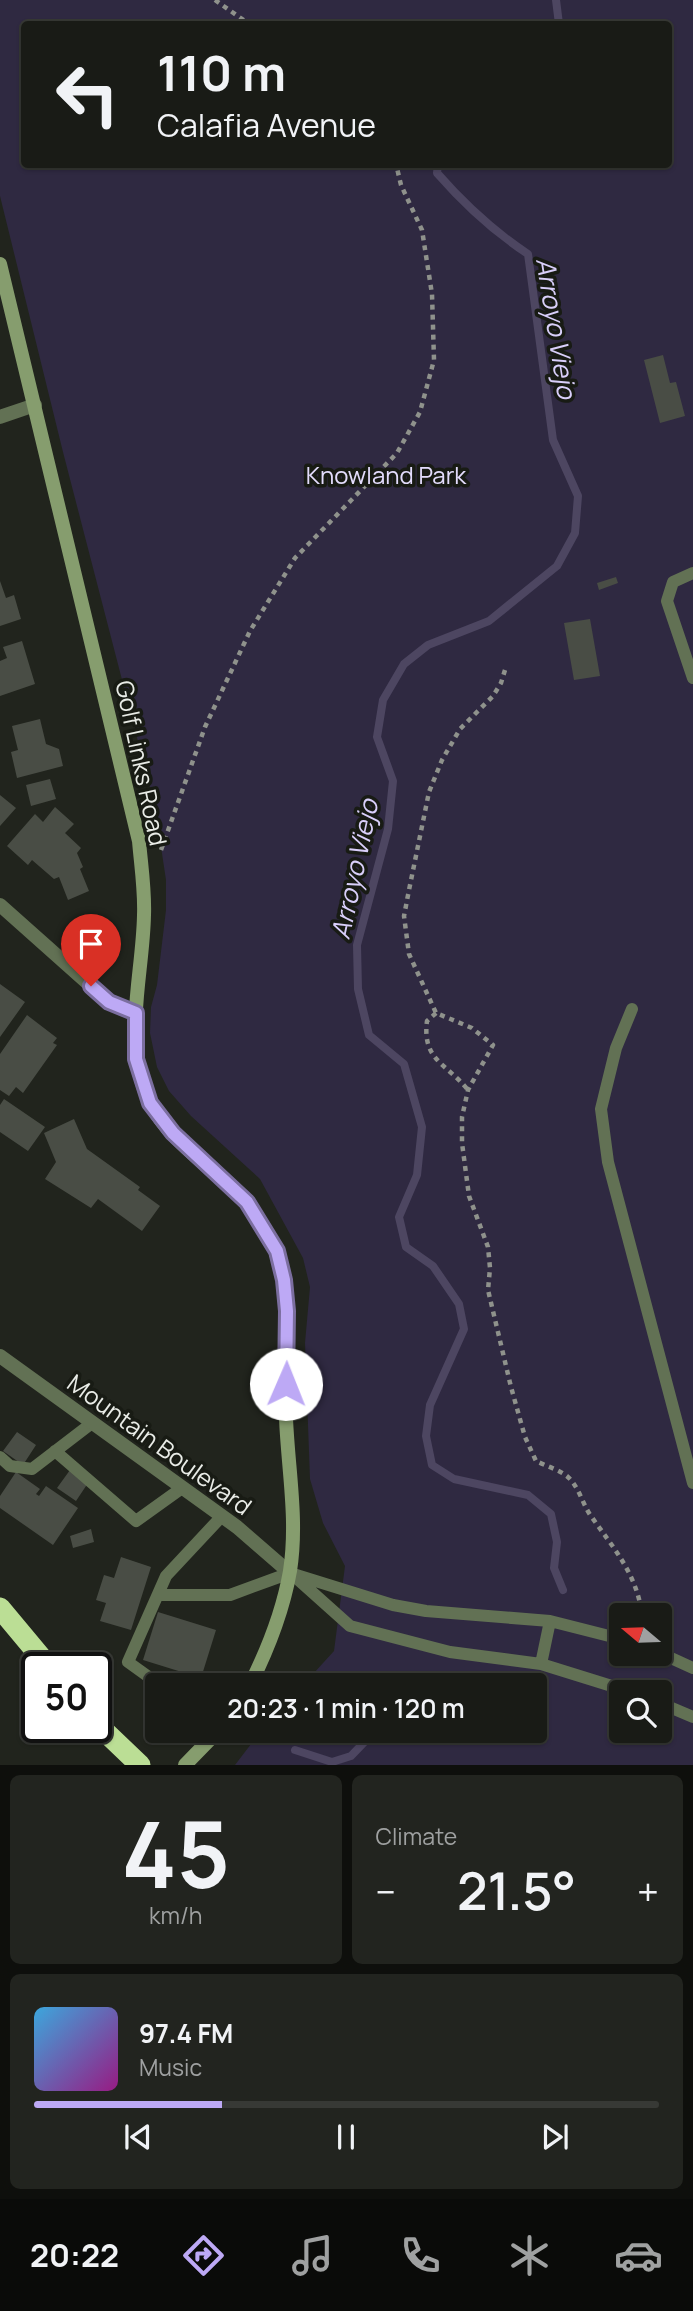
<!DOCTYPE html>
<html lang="en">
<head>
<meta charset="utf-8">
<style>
	:root { --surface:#191b16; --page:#22241f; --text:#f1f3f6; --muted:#9fa1a1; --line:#373935; --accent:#bda9f5 }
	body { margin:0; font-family:Manrope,sans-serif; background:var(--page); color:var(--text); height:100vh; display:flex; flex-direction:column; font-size:26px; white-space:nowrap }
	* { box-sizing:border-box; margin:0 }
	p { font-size:23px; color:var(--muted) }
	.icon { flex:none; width:38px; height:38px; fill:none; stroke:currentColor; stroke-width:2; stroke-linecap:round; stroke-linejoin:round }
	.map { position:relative; height:1765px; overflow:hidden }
	.panel { display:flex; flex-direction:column; gap:10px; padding:10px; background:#0e0f0c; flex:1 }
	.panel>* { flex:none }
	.top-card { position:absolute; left:21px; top:21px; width:651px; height:147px; border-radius:7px; box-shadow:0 2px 5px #0004,0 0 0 2px var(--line); background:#191b16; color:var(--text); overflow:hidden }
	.needle { width:46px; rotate:289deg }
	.controls { position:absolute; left:609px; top:1603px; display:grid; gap:14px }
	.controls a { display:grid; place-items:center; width:63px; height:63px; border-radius:7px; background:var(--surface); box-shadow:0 2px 5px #0004,0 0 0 2px var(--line); font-size:35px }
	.speed { position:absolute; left:21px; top:1652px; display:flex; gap:14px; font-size:35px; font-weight:700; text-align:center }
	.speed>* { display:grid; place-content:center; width:91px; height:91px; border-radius:50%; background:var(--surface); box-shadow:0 2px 5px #0004,0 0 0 2px var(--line); line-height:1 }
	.speed .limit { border:4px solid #111; border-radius:10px; background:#fff; color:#111 }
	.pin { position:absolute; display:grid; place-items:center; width:60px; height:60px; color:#fff; margin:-72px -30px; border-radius:50% 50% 50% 0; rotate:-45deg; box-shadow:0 0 7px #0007 }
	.pin .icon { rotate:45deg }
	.me { position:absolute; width:77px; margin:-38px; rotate:1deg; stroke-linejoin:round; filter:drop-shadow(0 0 5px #0008) }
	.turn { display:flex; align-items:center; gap:24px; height:147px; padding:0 21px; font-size:32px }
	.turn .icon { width:91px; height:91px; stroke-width:2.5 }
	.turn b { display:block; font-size:49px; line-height:60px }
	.big { font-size:52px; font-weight:600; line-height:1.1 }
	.panel .widget { flex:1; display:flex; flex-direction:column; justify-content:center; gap:10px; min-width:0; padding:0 24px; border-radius:10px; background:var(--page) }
	.panel .dial { align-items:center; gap:0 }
	.dial b { font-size:91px; line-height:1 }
	.song { display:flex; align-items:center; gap:21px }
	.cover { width:84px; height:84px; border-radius:10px; background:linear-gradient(135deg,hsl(200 70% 55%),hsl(310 70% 35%)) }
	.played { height:7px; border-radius:4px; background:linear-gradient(90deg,var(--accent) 30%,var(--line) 30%) }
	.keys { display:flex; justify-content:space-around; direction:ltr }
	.heat { display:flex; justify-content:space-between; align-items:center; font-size:38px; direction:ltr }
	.panel .tiles { flex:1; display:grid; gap:10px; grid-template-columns:1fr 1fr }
	.widget:last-child { grid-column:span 2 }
	.trip { position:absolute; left:145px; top:1673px; width:402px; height:70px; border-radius:7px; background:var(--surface); box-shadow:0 2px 5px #0004,0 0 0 2px var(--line); font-weight:600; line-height:70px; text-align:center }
	.tabs { display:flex; height:112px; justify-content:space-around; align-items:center; background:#0a0b09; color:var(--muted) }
	.tabs .icon { width:49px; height:49px }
	.tabs .selected { color:var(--accent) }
	.tabs b { font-size:32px; color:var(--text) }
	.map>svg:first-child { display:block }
</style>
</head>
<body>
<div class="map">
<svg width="693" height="1765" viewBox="0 0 693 1765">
	<rect width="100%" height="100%" fill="#21241d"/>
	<path fill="#2f2941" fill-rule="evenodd" d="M0,0h693v1765h-458l26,-34h275v-46h-233l31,-34 11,-85 -22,-43 -13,-44 -5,-136 5,-56 -7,-29 -43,-79 -69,-63 -22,-25 -12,-24 -7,-34 1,-26 6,-22 9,-75v-30l-11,-73 -92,-355 -63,-256zM24,24h644v140h-644zM621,1615h39v39h-39zM621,1692h39v39h-39z"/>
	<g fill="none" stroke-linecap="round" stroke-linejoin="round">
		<path stroke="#4d4661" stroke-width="8" d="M556,0l3,24
			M438,164l-1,9c28,32 56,58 91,81l25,186 25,56 -3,37 -18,33 -68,55 -61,24 -24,19 -21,36 -6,37 16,44 -5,48 -31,116 1,44 11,46 35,29 18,63 -5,48 -18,42 7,30 27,19 26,38 5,25 -34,76 -4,31 6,29 22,14 74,16 23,19 6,28 -3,26 9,22
			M536,1696v-1
			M295,1750l37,12 19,-6 24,-25"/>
	</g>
	<path fill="#494d45" d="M663,355l7,28 6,-1 9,34 -25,7 -16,-63z
		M616,577l2,6 -19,7 -2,-7z
		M0,581l6,17 8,-3 7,24 -21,7z
		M590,619l10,57 -26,4 -10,-57z
		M22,641l13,43 -35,12v-35l7,-3 -4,-11z
		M40,719l6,25 13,5 4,17 -46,12 -6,-26 7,-2 -6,-24z
		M50,779l6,20 -25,7 -5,-21z
		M0,795l16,13 -16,18z
		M55,807l19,17 -9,9 16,15 -4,5 6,14 -3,2 9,22 -21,9 -9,-23 -5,2 -22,-19 -4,5 -21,-19 28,-32 8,8z
		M0,984l25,18 -25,35z
		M27,1015l30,23 -4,5 4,2 -34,48 -7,-6 -7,9 -9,-6v-36z
		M4,1099l41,28 -17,24 -28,-19v-27z
		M74,1119l13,30 53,38 -2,3 22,16 -18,25 -44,-32 -7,9 -46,-29 11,-17 -12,-29z
		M17,1432l19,13 -13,20 -20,-14z
		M70,1470l18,13 -12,18 -19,-13z
		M16,1472l24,17 -4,5 3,2 7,-10 32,22 -25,37 -53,-37v-12z
		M91,1529l3,13 -21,6 -3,-12z
		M121,1557l30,10 -20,63 -31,-9 6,-18 -10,-3 8,-25 10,3z
		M158,1612l58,18 -15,48 -58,-18z"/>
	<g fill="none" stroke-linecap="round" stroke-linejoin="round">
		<path stroke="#8f928c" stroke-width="4.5" stroke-dasharray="5 5" stroke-linecap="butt" d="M215,0l34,24
			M505,670l-4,13 -8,13 -33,33 -18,31 -13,32 -20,98 -5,26 5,38 27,59 36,15 21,17 -25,45 -6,27v26l7,53 19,51 2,21 -2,22 23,97 14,50 11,24c10,5 27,10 34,18 10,11 13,26 21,37 23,33 46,58 51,99
			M161,850l44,-123 45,-96 45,-73 102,-105 23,-41 14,-52 -2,-66 -10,-64 -21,-45 -5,-21
			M436,1013l-9,8c-5,39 19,42 41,69"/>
		<path stroke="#627154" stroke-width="12" d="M693,573l-20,9 -6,19 26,77
			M632,1009l-16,39 -15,61 7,53 85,321
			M55,1451l81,70 46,-33
			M0,1457l10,9 22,3 60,-46
			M293,1575l57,51 100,26 91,12 90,28
			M158,1595h72l60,-22 103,32 33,6 124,10 71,18
			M660,1653l33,15
			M541,1664l9,-43
			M160,1685l-32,-23 38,-86 56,-60
			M660,1703l33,14"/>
		<path stroke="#627154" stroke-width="14" d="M0,417l35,-12
			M0,905l109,97 28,11"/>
		<path stroke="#627154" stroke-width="14" d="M0,1356l237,171 53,46"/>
		<path stroke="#869d6e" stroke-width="14" d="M0,264l139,577c2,24 6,49 5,74 -1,61 -23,130 6,188 26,50 85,75 114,124 34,58 19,126 22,191 2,51 12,102 4,153 -7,40 -22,78 -40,114
			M185,1765l33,-34"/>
		<path stroke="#bbde95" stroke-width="21" d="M0,1608l50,60
			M96,1723l44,42"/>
	</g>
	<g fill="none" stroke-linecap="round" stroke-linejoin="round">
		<defs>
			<path id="route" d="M91,986l18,16 27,11v46l14,44 23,30 74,69 30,49 7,29 3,31 -1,73"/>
		</defs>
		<use href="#route" stroke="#7b6e9f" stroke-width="18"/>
		<use href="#route" stroke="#bda9f5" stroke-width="12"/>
	</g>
	<g text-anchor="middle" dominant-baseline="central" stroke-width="7" stroke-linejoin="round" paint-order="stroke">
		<g font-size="24" fill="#e3dcfc" stroke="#181b14">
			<text x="386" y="474">Knowland Park</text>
		</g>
		<g font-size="24" fill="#e9ece7" stroke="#181b14">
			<text transform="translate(142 763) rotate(78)">Golf Links Road</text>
			<text transform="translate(160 1444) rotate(36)">Mountain Boulevard</text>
		</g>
		<g font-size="26" font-style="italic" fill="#d9cffa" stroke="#181b14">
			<text transform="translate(557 328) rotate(81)">Arroyo Viejo</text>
			<text transform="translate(354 869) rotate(-78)">Arroyo Viejo</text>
		</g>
	</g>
</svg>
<div class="controls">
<a><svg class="needle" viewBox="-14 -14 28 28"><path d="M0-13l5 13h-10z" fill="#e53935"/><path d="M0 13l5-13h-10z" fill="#9fa1a1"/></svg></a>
<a><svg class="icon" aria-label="search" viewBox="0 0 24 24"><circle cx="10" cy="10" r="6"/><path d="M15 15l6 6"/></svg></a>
</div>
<div class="speed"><div class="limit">50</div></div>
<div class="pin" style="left:91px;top:986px;background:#d93025"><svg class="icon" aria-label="arrive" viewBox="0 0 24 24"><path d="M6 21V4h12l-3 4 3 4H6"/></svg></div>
<svg class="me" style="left:286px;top:1384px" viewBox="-20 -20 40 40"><circle r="19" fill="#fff"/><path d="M0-13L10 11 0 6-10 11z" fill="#bda9f5"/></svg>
<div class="trip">20:23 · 1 min · 120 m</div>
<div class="top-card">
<div class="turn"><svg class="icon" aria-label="left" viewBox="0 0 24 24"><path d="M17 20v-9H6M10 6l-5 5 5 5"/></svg><div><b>110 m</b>Calafia Avenue</div></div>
</div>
</div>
<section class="panel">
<div class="tiles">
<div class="widget dial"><b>45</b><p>km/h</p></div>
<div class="widget"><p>Climate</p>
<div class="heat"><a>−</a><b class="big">21.5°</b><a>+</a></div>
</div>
<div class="widget">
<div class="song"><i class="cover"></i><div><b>97.4 FM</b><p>Music</p></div></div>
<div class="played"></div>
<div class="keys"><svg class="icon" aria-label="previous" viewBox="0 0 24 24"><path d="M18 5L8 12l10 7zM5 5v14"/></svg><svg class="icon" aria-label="pause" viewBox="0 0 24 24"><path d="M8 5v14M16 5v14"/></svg><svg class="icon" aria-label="next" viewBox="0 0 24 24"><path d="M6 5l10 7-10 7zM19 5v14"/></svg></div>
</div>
</div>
</section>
<nav class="tabs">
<b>20:22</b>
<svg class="icon selected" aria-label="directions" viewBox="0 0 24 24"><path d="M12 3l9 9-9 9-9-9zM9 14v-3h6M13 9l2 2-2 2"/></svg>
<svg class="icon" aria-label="music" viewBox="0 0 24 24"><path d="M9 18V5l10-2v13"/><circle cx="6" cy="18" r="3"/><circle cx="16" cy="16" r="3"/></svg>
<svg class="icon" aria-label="phone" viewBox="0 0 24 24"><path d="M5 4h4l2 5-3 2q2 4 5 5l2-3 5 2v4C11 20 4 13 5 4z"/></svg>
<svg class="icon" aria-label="climate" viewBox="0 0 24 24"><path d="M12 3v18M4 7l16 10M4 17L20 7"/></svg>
<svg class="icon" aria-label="car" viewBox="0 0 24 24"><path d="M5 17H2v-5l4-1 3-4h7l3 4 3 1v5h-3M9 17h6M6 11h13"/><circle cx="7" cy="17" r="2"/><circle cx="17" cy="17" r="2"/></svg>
</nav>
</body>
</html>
